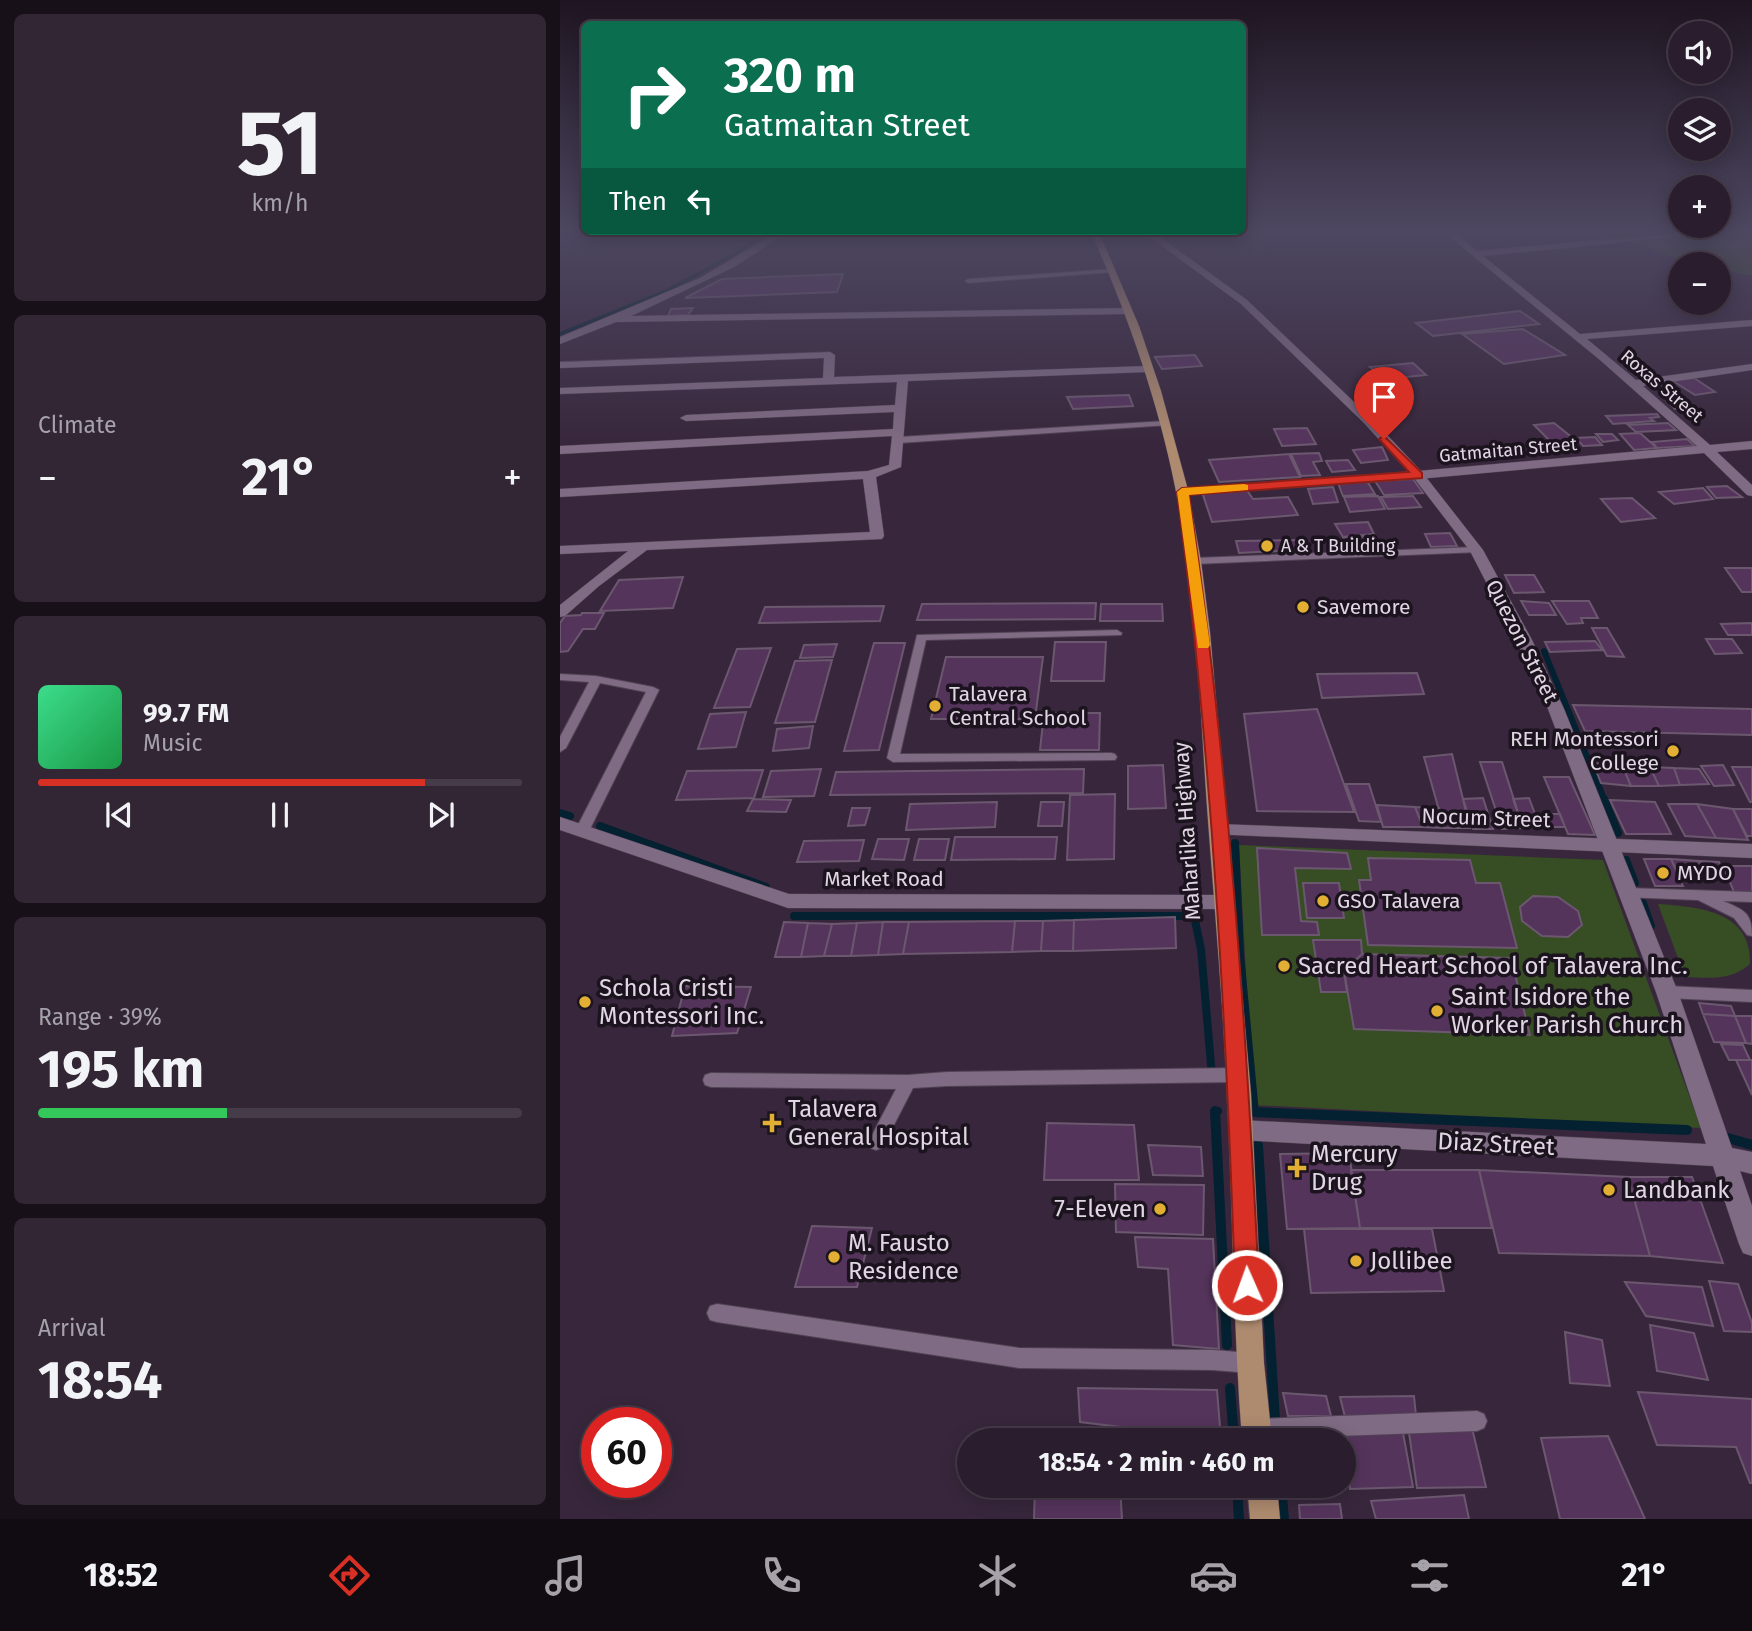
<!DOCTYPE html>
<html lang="en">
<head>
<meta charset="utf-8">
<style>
	:root { --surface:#2a1d2d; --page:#322635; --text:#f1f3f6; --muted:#a5a2aa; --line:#463b49; --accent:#d93025 }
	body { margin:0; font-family:"Fira Sans",sans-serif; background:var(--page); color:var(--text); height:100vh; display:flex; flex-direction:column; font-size:26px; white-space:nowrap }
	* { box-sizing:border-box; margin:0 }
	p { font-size:23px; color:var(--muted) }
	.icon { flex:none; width:38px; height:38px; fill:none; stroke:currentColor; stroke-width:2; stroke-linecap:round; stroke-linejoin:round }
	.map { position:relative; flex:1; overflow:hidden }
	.drawer { display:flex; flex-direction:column; gap:14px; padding:14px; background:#171019; width:560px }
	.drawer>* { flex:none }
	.top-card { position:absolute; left:21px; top:21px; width:665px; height:214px; border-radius:10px; box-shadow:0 4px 18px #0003,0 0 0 2px var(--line); background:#0b6e4f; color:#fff; overflow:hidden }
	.tools { position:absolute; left:1108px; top:21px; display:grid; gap:14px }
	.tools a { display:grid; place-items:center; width:63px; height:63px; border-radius:50%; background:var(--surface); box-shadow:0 4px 18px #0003,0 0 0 2px var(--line); font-size:35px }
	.speed { position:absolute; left:21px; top:1407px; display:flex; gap:14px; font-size:35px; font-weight:700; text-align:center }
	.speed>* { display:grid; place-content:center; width:91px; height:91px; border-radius:50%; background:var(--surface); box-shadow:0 4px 18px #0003,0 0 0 2px var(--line); line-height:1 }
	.speed .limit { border:10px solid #d22; background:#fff; color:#111 }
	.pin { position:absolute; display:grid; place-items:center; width:60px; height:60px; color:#fff; margin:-72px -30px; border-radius:50% 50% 50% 0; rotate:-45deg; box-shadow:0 0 7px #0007 }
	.pin .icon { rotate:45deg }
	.me { position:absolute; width:77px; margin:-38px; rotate:358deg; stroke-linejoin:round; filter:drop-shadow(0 0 5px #0008) }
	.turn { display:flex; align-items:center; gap:24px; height:147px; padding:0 28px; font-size:32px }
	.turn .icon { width:91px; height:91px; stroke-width:2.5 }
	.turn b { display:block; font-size:49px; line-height:60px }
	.then { display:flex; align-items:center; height:66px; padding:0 28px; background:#0003; gap:14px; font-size:26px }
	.big { font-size:52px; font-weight:700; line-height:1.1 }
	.drawer .card { flex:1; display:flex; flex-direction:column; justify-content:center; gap:10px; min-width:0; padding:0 24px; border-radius:10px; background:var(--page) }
	.drawer .dial { align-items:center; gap:0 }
	.dial b { font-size:91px; line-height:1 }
	.song { display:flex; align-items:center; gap:21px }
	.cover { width:84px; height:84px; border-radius:10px; background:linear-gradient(135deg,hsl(150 70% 55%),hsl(140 70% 35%)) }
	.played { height:7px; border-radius:4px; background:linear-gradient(90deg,var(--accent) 80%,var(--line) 80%) }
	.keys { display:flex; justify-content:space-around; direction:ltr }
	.heat { display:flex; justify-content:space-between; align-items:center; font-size:38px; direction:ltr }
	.charge { height:10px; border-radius:5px; background:linear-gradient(90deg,#34c759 39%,var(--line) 0) }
	.trip { position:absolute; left:397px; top:1428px; width:399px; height:70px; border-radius:35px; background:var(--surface); box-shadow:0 4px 18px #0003,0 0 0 2px var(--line); font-weight:700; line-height:70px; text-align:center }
	.tabs { display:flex; height:112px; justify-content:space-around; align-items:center; background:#110c12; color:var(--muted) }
	.tabs .icon { width:49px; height:49px }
	.tabs .active { color:var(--accent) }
	.tabs b { font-size:32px; color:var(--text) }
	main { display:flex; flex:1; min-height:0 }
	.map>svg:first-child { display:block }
</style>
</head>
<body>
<main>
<section class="drawer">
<div class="card dial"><b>51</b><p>km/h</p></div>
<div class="card"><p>Climate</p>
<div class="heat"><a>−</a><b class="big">21°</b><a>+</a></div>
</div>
<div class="card">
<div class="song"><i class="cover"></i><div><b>99.7 FM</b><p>Music</p></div></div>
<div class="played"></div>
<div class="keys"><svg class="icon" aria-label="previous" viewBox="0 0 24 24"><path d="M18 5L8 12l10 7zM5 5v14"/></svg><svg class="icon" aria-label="pause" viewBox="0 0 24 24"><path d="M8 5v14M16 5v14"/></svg><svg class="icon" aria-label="next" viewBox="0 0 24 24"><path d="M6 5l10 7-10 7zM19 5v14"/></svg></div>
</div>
<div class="card"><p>Range · 39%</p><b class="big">195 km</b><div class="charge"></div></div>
<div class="card"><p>Arrival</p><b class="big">18:54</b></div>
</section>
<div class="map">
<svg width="1192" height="1519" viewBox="0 0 1192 1519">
	<rect width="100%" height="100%" fill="#38273c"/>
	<path fill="#374d24" d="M1052,232h140v44l-33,-7 -1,-5 -34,-2z
		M679,845l364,15 98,268 -448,-23z
		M1098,904c39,3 94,6 92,60 -20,17 -40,14 -65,13z"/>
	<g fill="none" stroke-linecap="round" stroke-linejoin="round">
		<path stroke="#042131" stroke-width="3.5" d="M0,334l108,-44 63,-34 37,-24"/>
		<path stroke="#042131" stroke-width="6" d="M984,651l61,150"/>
		<path stroke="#042131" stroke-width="8" d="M1044,799l14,34
			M0,813l10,3
			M40,826l166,61
			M675,843l5,111 15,159
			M1066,860l9,23
			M1083,903l8,23
			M234,916h400l7,33 11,127
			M692,1112l29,1
			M655,1113l3,-2"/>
		<path stroke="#042131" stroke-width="10" d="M655,1111l12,234
			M692,1112l435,18
			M1161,1136l31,9
			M698,1145l17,275
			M670,1388l4,52
			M677,1486l2,33
			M721,1486l3,33"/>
	</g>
	<path fill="#55345c" stroke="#6b586f" stroke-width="2" d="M283,274l-6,18 -152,6 37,-19z
		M133,308l-5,7 -20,1 3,-7z
		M960,311l19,13 -106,12 -17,-13z
		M963,329l42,26 -61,9 -42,-30z
		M635,355l7,11 -40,3 -7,-12z
		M853,363l13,12 -40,4 -16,-12z
		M1134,378l21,14 -20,3 -22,-14z
		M569,395l4,11 -60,3 -6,-12z
		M1125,402l11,6 -21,1 -6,-6z
		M1097,414l2,3 -9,1 4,3 -41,3 -7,-8z
		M994,423l20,16 -22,4 -18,-18z
		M1108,423l8,7 -40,2 -8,-7z
		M747,428l9,16 -34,2 -8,-17z
		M1080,433l17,15 -23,2 -14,-16z
		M1036,434h16l6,6 -15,2z
		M1035,437l7,8 -19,1 -7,-8z
		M1127,439l8,7 -38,2 -5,-6z
		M822,447l6,13 -27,3 -8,-13z
		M759,453l3,8 -9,1 7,13 -19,1 -10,-22z
		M729,454l11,23 -81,5 -10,-22z
		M788,460l7,10 -23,2 -6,-11z
		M853,479l10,14 -39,2 -9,-14z
		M807,481l8,13 -32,2 -5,-13z
		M1167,486l15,11 -26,1 -9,-11z
		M773,487l5,15 -25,2 -5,-15z
		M1143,488l10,11 -39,5 -15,-12z
		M686,489l7,10 35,-2 10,18 -86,7 -10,-30z
		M818,496l7,13 -35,3 -6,-15z
		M853,496l8,11 -33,2 -7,-12z
		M1072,498l23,20 -34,4 -20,-23z
		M808,522l6,12 -31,3 -8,-13z
		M890,533l7,13 -26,1 -6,-13z
		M815,536l5,14 -34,1 -3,-14z
		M735,540l3,10 -59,3 -3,-12z
		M1165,568h27v24h-10z
		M945,575h29l10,17 -30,1z
		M123,577l-10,31 -73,3 19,-31z
		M961,601l28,2 7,12h-27z
		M992,601h37l9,17h-17l2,5 -16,1z
		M536,603l-1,16 -178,1 5,-16z
		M541,604h61l1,17h-63z
		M324,606l-4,15 -121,2 6,-16z
		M22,613h22l-9,16h-12l-15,22 -8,1v-29l5,-7 16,-1z
		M1192,623v12h-24l-7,-11z
		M1032,628h15l17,29 -17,-1z
		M1146,639h26l10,14 -27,1z
		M1035,641l7,9 -52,2 -5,-10z
		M495,642h51l-2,39h-53z
		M314,643h31l-26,107 -35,1z
		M277,644l-4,13 -33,1 4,-13z
		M211,648l-21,59 -36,1 23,-59z
		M386,657h97l-8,62h-104z
		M272,660l-17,62 -40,1 20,-62z
		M857,673l7,21 -102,4 -5,-24z
		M1013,705l179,4v26l-167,-4z
		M757,709l37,103 -97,-1 -13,-97z
		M186,712l-10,35 -38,2 12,-35z
		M484,713h56l-1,37h-59z
		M253,726l-4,22 -36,3 4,-22z
		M892,754l18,74h-26l-20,-71z
		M920,762h22l21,66 -21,1z
		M1033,763l29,2 9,21 -30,-3z
		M603,765l3,43 -38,1v-43z
		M1062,765l28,2 9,19h-28z
		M1163,765l11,20 -20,1 -13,-20z
		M1090,767l24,1 6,17 -21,1z
		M1172,767h20v35h-2z
		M1114,768l25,1 10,15 -29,1z
		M261,769l-7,27 -51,1 8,-26z
		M524,769l-1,24 -253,2 6,-23z
		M203,770l-9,28 -78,2 11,-29z
		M984,777h25l26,58 -27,-1z
		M786,784h23l12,38 -22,-1z
		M555,794l-1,65 -47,1 3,-65z
		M923,798l10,31h-20l-10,-30z
		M969,798l11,29 -17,1 -10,-29z
		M193,799l38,1 -5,12 -39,-1z
		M1050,800l45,2 16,32h-45z
		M437,802l-2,25 -89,3 4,-26z
		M481,802h23l-2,24h-24z
		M1108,804h29l19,34 -31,-2z
		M1137,804l36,5 15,31 -32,-2z
		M817,805l38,2 8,20h-40z
		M855,807l24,1 5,20 -21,-1z
		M292,808h18l-5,17 -17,1z
		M1173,809h19v27h-5z
		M978,814h22l5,13h-21z
		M395,837h102l-2,22 -104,1z
		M318,839h31l-5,21 -32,-1z
		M359,839h30l-4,21h-31z
		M304,840l-5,21 -62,1 7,-21z
		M697,848l90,5 4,16 -56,-1 6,53 16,1 2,13h-57z
		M808,858l102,2 6,23h24l17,65 -149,-3 -9,-65h12z
		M1084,859h27l12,27h-28z
		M1111,859l28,2 3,11 -25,-1z
		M1140,861l19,1 5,12h-19z
		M1163,866h29v26h-18z
		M743,883h36l5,35h-37z
		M973,896l25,1 20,14 4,14 -14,12 -26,-1 -20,-15 -2,-14z
		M615,917l1,31 -103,3 1,-31z
		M514,920l-1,31h-32l2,-30z
		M455,921h28l-2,30 -29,1z
		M455,921l-3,31 -109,2 6,-32z
		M224,922l24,1 -7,34h-26z
		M323,922h26l-6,32 -25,1z
		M323,922l-5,33 -27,1 6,-33z
		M248,923l24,1 -8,32 -23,1z
		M297,923l-6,33h-27l8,-32z
		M753,940h48l1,14 -18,17 3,21h-26z
		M802,954l149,4 19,77 -176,-6 -10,-58z
		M125,986l66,1 -14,46 -65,3z
		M1139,1003l32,3 4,10 -32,-2z
		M1143,1014l32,2 11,27 -32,-1z
		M1175,1016h17v28l-6,-1z
		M1161,1044l22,1 7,15h-21z
		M1176,1060h16v35z
		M487,1123l87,2 5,55h-95z
		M588,1145l53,2 2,29 -50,-1z
		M789,1153l11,75 -73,1 -7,-75z
		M791,1170h128l13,58h-132z
		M919,1170l149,7 22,79 -151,-3z
		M1068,1177h64l31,86 -73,-7z
		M555,1184l89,1 -1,50 -87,-3z
		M252,1226l60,2 -15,59h-62z
		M744,1229h128l12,62 -133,2z
		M575,1237l78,2 6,110 -46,-4 -5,-76 -30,-2z
		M1149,1281l29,3 14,39v9l-28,-1z
		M1065,1282l77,5 11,39 -67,-10z
		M1090,1325l44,8 14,47 -51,-9z
		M1005,1332l37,8 8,46 -40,-3z
		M518,1388l139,2 4,49 -141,-17z
		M1078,1392l114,7v84h-2l-14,-36 -79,-2z
		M723,1393l43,3 5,20h-43z
		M854,1396l2,20 -71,1 -5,-20z
		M912,1428l14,59 -69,1 -8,-55z
		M787,1433h56l10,54 -63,2z
		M729,1434l50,3v3h-50z
		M1048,1436l37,83h-85l-19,-81z
		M475,1486h85l2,33h-88z
		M904,1495l5,24h-93l-5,-18z
		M780,1504l2,15h-42l-1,-14z"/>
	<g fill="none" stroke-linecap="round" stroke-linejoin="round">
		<defs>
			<path id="lane" d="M1137,232h32l-111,10 -3,-2z
				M553,269l2,3 -147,11 -3,-2 3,-2z
				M606,421h3v4l-270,18 -4,-3 4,-3z
				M916,547l3,1v4l-285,12 -5,-3 5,-3z
				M557,630l5,3 -1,2 -195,5 -26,114 211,-1 4,1 2,3 -2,3 -222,2 -6,-4 30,-123z
				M0,674l36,2 57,11 6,3 -69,139 -7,4 -7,-4 70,-137 -46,-9 -34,65 -6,4v-15l29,-55 -29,-2z
				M1068,888l124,4v10l-29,-1c21,9 29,11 29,35l-5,-1 -13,-17 -36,-18 -75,-3 -2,-4 2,-4z
				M1107,986l85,4v12l-85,-4 -5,-2 -3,-4 3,-4z
				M677,1068l6,2 2,5 -2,5 -6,2 -290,4 -34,2 -31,60 -6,2 -6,-2 -2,-5 28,-54 -185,-2 -6,-2 -2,-5 2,-5 6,-2 197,2 39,-3z
				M157,1304l302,44 194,2 37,3 7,3 3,7 -3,7 -7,3 -37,-3 -194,-2 -302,-46 -7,-2 -3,-7 3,-7z
				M917,1411l7,3 3,7 -3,7 -7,3 -220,8 -7,-3 -3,-7 3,-7 7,-3z"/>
			<path id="street" d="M218,232h10l-54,35 -103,49 496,-8 5,3 -5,3 -511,8 -56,22v-7l140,-59z
				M884,232h10l23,19 144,-13 -3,5 -135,13 97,78 172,-14v6l-165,13 49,41 116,-16v6l-109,16 67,59 42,-4v8l-35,3 35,33v11l-5,-1 -43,-42 -286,26 -241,16v-6l5,-1 236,-17 279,-25 -97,-86z
				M270,352l5,3 -1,22 313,-11 5,3 -5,3 -239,9 -7,86 -25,10 8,59 -2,3 -235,11 -48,36 -34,30 -5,1v-12l68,-54 -68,3v-8l310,-14 -7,-53 -303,18v-8l308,-18 21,-6 3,-29 -332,18v-8l333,-17 1,-17 -208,9 -6,-3 6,-3 209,-10 2,-23 -337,12v-6l263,-10 1,-20 -264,10v-6z
				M0,817l229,77 433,1 7,2 3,5 -3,5 -7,2 -434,-1 -228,-78z
				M658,824l534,20v14l-541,-24 -2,-4 2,-4z"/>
			<path id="secondary" d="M583,232h10l94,68 125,119 50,53 61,78 49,90 32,69 114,283 54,156 20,4v22l-12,-3 12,35v50l-9,-3 -4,-9 -26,-78 -473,-26 -8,-3 -4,-7 4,-7 8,-3 466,24 -50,-152 -108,-283 -32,-69 -46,-89 -56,-73 -50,-55 -123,-119z"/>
			<path id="primary" d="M531,232h8l40,94 22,65 27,99 13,71 9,71 41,462 13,269 8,77h-30c-9,-115 -9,-229 -15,-344 -4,-96 -13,-193 -20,-289 -7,-100 -10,-201 -28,-300 -17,-95 -49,-187 -88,-275z
				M687,1486h30l3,33h-30z"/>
		</defs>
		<use href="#lane" stroke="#514355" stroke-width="2"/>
		<use href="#street" stroke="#514355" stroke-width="1"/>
		<use href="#secondary" stroke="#514355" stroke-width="1"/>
		<use href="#primary" stroke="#514355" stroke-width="1"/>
		<use href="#lane" fill="#7f6b83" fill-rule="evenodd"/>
		<use href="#street" fill="#7f6b83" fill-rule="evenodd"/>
		<use href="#secondary" fill="#7f6b83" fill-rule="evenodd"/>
		<use href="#primary" fill="#ae8b6f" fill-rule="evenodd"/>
	</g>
	<linearGradient id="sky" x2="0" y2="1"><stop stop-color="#1f1521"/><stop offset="0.52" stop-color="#4d4761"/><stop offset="1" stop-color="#4d4761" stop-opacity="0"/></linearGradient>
	<rect width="1192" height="445" fill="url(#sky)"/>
	<path fill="#d93025" stroke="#8d1f18" stroke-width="2" d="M824,436l38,37v5l-233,17c39,261 57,527 70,790l-4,9 -8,3 -9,-3 -3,-9c-9,-264 -23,-531 -58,-793l5,-4 227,-16 -30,-33z"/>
	<path fill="#f59e0b" d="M684,484l4,1v5l-59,5 21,150 -2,3h-10l-21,-156 5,-4z"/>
	<g fill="#e2af34" stroke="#1b131d" stroke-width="2.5">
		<circle cx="707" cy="546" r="7"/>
		<circle cx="743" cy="607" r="7"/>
		<circle cx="375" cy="706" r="7"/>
		<circle cx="1113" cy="751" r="7"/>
		<circle cx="1103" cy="873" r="7"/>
		<circle cx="763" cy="901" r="7"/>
		<circle cx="724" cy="966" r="7"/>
		<circle cx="25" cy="1002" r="7"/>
		<circle cx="877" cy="1011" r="7"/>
		<path d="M208.5 1112.5h7v7h7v7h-7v7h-7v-7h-7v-7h7z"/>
		<path d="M733.5 1157.5h7v7h7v7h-7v7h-7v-7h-7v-7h7z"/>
		<circle cx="1049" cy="1190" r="7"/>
		<circle cx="600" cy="1209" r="7"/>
		<circle cx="274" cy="1257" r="7"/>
		<circle cx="796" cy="1261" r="7"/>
	</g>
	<g text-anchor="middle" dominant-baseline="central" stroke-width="7" stroke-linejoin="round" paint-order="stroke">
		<g font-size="18" fill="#e1d6e3" stroke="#1b131d">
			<text transform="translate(1102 386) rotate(40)">Roxas Street</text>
			<text transform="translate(948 450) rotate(-5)">Gatmaitan Street</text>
		</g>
		<g font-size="18" fill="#e1d6e3" stroke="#1b131d" text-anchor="start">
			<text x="721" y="546">A &amp; T Building</text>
		</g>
		<g font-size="21" fill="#e1d6e3" stroke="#1b131d" text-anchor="start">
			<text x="757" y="607">Savemore</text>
			<text x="389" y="694">Talavera<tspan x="389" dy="24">Central School</tspan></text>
			<text x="1099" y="739" text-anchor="end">REH Montessori<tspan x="1099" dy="24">College</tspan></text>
			<text x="1117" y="873">MYDO</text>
			<text x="777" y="901">GSO Talavera</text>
		</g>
		<g font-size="21" fill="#e1d6e3" stroke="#1b131d">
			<text transform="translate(962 641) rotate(63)">Quezon Street</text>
			<text transform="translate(926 818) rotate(2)">Nocum Street</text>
			<text transform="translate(627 831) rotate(-94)">Maharlika Highway</text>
			<text x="324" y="879">Market Road</text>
		</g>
		<g font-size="24" fill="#e1d6e3" stroke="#1b131d" text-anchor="start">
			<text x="738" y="966">Sacred Heart School of Talavera Inc.</text>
			<text x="39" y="988">Schola Cristi<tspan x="39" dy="28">Montessori Inc.</tspan></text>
			<text x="891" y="997">Saint Isidore the<tspan x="891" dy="28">Worker Parish Church</tspan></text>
			<text x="228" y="1109">Talavera<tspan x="228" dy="28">General Hospital</tspan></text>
			<text x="751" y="1154">Mercury<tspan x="751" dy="28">Drug</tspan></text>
			<text x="1063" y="1190">Landbank</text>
			<text x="586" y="1209" text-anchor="end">7-Eleven</text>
			<text x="288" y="1243">M. Fausto<tspan x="288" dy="28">Residence</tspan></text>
			<text x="810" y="1261">Jollibee</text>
		</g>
		<g font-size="24" fill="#e1d6e3" stroke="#1b131d">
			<text transform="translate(936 1144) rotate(3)">Diaz Street</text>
		</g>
	</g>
</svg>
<div class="tools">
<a><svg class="icon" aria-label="sound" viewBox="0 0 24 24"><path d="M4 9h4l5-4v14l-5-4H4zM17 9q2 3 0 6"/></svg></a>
<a><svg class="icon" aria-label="layers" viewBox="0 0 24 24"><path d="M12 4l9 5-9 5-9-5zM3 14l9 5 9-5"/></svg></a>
<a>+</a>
<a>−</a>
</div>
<div class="speed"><div class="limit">60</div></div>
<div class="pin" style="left:824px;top:439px;background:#d93025"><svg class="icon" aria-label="arrive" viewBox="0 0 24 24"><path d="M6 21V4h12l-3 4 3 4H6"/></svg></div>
<svg class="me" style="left:687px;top:1285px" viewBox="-20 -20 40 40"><circle r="17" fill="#d93025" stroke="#fff" stroke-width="3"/><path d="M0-11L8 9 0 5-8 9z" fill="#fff"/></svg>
<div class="trip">18:54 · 2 min · 460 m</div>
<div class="top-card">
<div class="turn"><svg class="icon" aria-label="right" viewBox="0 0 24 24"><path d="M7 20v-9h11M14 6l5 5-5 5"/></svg><div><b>320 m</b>Gatmaitan Street</div></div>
<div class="then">Then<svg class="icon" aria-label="left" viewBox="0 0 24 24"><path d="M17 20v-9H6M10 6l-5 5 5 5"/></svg></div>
</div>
</div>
</main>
<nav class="tabs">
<b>18:52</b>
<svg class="icon active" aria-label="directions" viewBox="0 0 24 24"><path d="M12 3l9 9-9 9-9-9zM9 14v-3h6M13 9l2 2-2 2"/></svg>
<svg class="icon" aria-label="music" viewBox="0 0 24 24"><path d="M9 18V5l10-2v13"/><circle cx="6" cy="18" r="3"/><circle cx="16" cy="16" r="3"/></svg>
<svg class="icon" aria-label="phone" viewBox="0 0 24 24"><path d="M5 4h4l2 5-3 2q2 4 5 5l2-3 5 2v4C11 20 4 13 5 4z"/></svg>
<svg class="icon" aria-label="climate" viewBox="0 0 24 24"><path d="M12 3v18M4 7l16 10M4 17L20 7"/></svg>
<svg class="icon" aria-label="car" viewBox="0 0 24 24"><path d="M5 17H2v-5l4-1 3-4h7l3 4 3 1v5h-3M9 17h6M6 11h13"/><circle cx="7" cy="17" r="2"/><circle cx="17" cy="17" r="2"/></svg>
<svg class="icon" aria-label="filters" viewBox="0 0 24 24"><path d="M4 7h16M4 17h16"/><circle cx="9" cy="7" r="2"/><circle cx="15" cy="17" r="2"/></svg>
<b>21°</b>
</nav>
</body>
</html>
